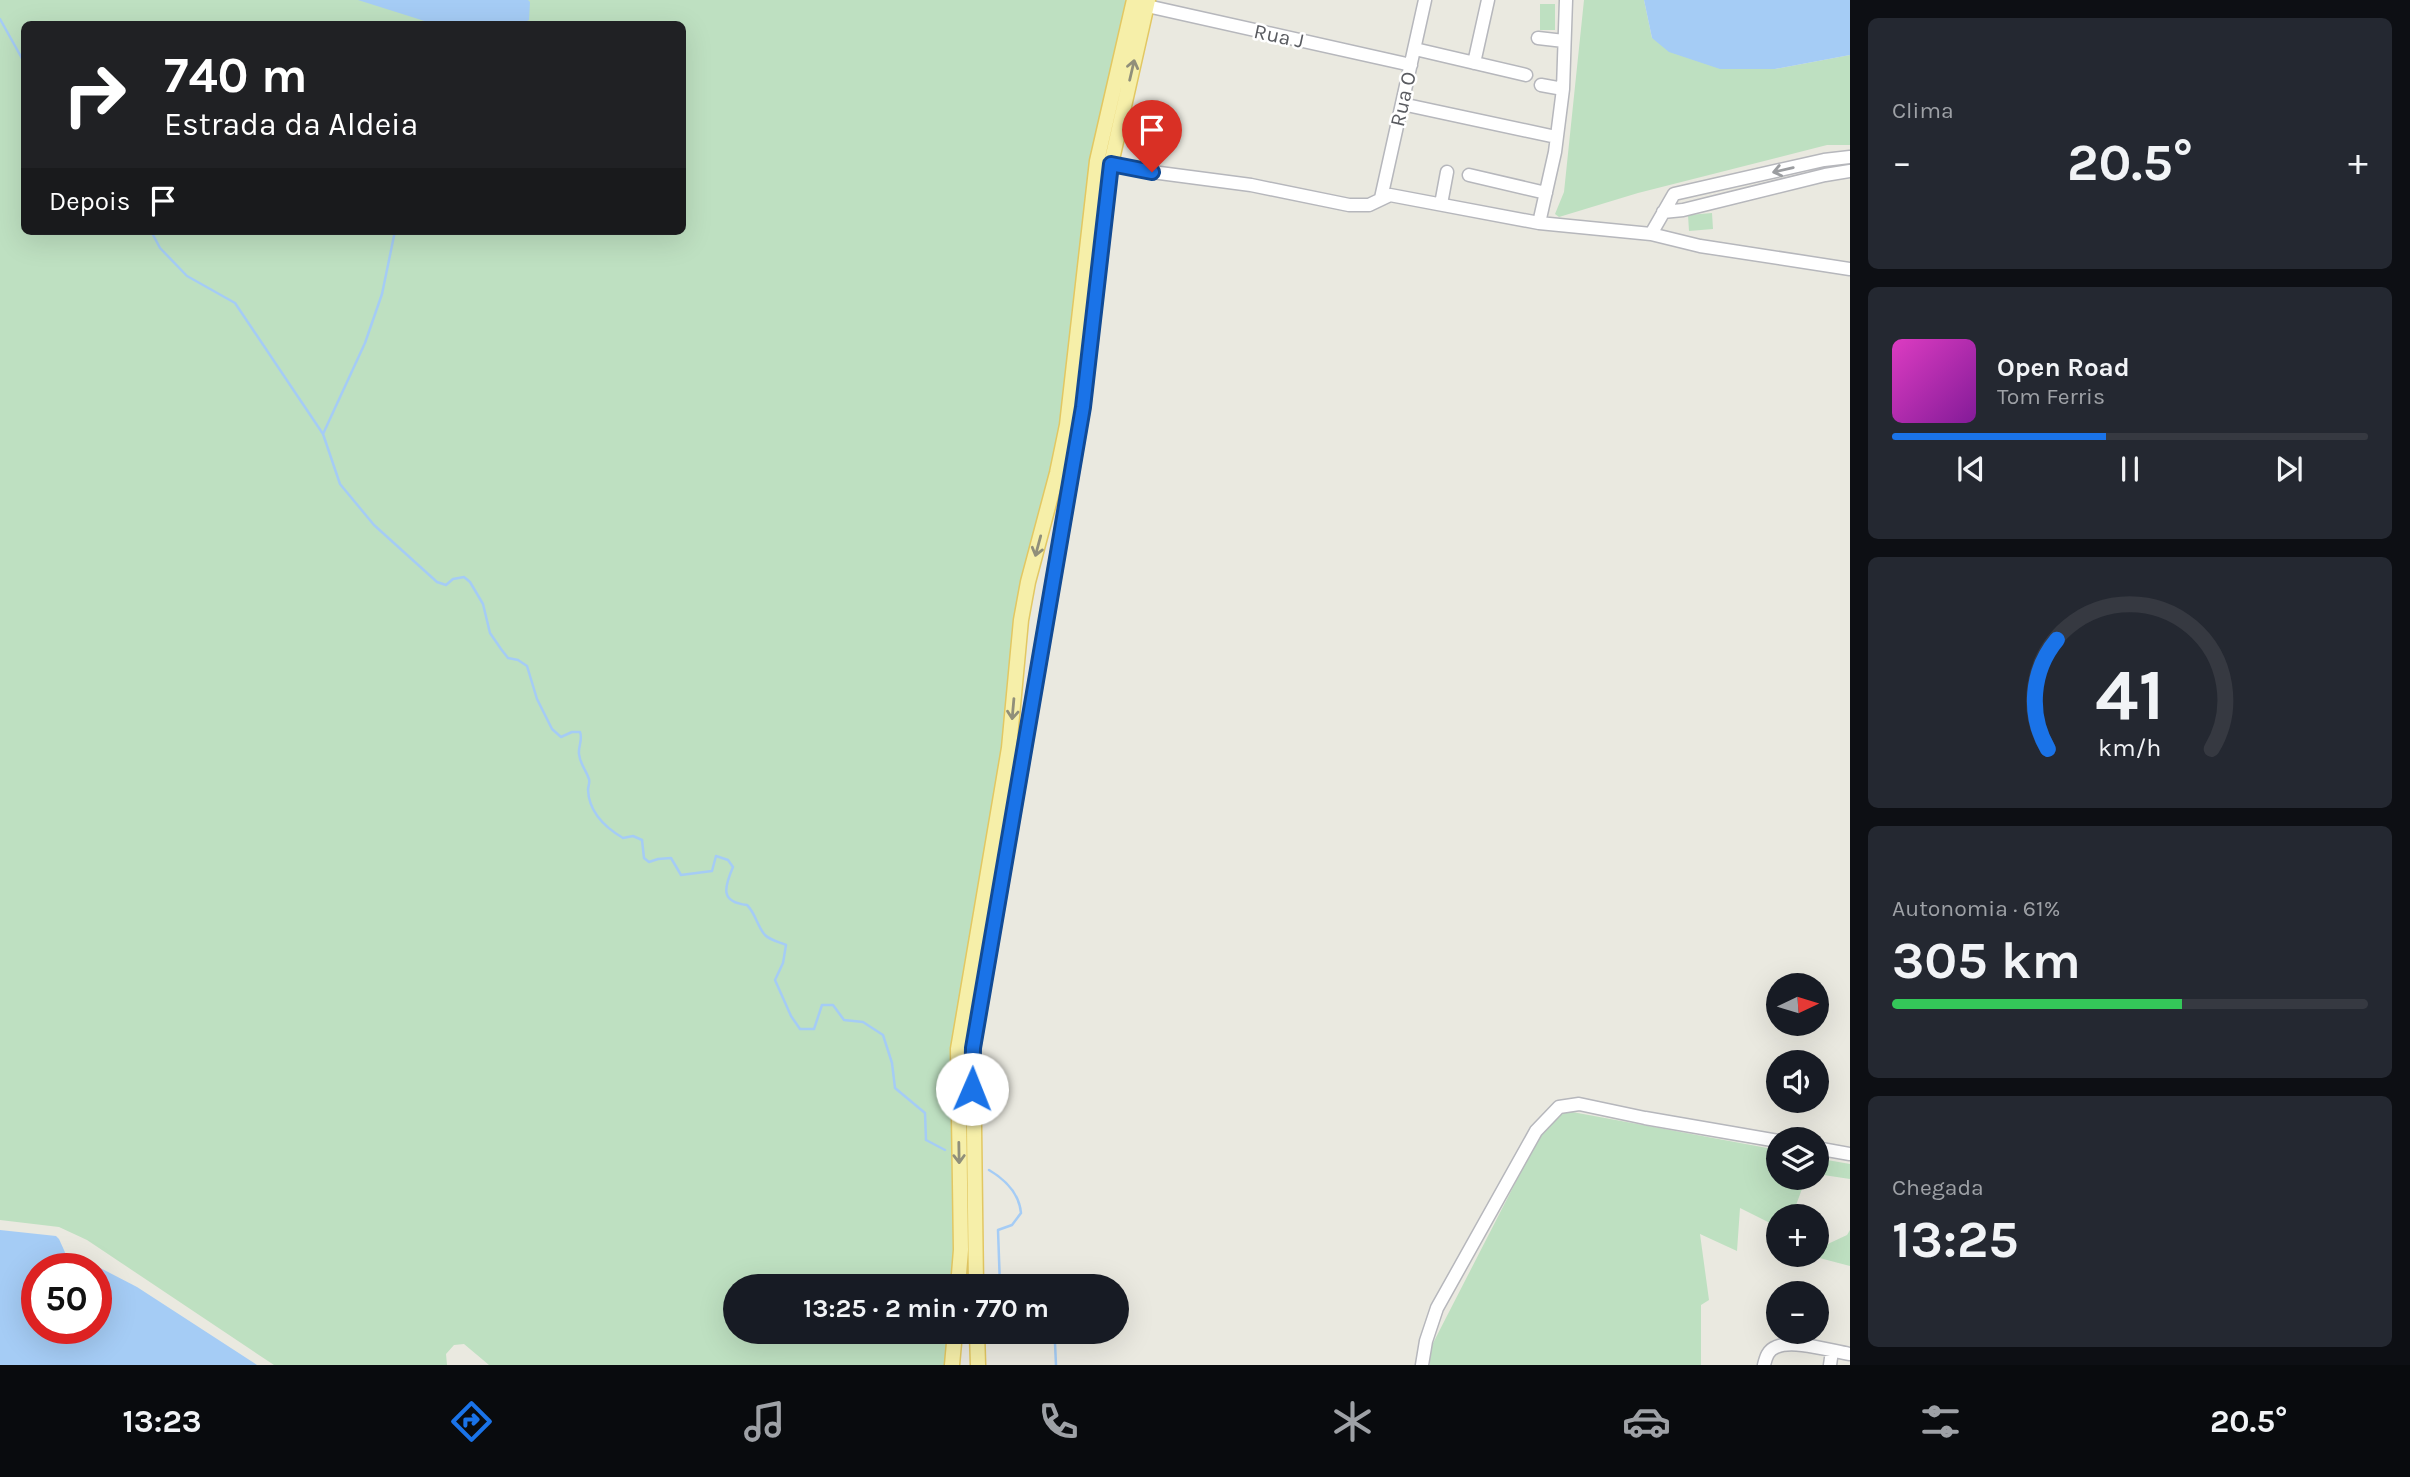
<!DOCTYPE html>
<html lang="pt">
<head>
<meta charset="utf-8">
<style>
	:root { --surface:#171b24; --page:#242831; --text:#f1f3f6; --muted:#9ea1a6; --line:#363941; --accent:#1a73e8 }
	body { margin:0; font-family:Karla,sans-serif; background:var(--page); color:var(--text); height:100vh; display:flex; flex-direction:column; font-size:26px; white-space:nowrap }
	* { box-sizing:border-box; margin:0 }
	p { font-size:23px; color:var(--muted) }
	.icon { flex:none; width:38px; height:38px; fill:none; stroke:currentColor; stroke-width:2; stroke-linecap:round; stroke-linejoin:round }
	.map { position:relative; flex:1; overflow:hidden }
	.sheet { display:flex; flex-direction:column; gap:18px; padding:18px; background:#0d0f14; width:560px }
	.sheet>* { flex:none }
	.hud { position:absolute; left:21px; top:21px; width:665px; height:214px; border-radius:10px; box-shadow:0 7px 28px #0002; background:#202124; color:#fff; overflow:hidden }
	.needle { width:46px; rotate:86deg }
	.tools { position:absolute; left:1766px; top:973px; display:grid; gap:14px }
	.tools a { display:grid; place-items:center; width:63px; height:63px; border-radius:50%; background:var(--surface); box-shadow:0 7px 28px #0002; font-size:35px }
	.speed { position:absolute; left:21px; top:1253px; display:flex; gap:14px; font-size:35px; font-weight:700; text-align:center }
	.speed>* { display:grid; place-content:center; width:91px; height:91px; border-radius:50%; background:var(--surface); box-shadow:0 7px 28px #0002; line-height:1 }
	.speed .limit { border:10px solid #d22; background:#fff; color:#111 }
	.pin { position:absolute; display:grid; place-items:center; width:60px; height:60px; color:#fff; margin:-72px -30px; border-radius:50% 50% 50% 0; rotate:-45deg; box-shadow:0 0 7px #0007 }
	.pin .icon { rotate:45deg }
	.me { position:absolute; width:77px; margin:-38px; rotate:1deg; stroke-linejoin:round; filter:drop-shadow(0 0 5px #0008) }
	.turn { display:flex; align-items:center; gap:24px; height:147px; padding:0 28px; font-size:32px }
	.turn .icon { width:91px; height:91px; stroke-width:2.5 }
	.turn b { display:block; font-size:49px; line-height:60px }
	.then { display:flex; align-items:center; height:66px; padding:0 28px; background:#0003; gap:14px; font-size:26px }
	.big { font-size:52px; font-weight:700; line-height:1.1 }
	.sheet .widget { flex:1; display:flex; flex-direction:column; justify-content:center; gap:10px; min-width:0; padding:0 24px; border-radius:10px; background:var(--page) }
	.sheet .dial { align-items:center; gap:0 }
	.dial svg { height:182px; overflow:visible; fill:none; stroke:var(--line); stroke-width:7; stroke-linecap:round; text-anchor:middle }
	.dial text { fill:var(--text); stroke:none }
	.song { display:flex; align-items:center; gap:21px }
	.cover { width:84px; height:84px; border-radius:10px; background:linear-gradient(135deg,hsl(310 70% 55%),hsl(290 70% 35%)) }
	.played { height:7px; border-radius:4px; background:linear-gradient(90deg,var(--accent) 45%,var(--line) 45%) }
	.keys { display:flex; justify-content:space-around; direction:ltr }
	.heat { display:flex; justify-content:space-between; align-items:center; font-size:38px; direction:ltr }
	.charge { height:10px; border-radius:5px; background:linear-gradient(90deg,#34c759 61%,var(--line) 0) }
	.trip { position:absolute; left:723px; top:1274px; width:406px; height:70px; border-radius:35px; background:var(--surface); box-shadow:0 7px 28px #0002; font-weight:700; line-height:70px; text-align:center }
	.menu { display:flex; height:112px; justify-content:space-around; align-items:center; background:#090b0e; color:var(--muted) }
	.menu .icon { width:49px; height:49px }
	.menu .selected { color:var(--accent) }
	.menu b { font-size:32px; color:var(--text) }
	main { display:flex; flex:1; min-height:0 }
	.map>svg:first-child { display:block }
</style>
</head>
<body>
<main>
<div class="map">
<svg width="1850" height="1365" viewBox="0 0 1850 1365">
	<rect width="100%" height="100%" fill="#eae9e0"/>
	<path fill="#bee0c1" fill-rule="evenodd" d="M0,0h1124l9,2 -36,159 -24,216 -45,205 -67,452 -3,252h-223v46h220l-3,33h-463l-25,-21 -10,1 -8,9 1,11h-173l-187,-125 -28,-13 -59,-7zM24,24h658v207h-658z
		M1584,0h60l8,38 123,31 75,-14v90h-23l-189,48 -79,24 -4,-3 9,-22z
		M1540,4h15v26h-15z
		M1712,213l1,16 -24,2 -1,-16z
		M1567,1111l211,39v28h28l-14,38h-14v11l-38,-19 -3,43 -37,-17 9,66 -8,5v60h-271v-16l114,-222z
		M1816,1158l34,6v15l-33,-5z
		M1850,1230v36l-42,-11h8l1,-6 30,-14z"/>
	<path fill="#a5ccf5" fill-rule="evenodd" d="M358,0h170l2,2 -1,18 -9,4h-86z
		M1644,0h206v55l-75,14h-55l-51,-17 -17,-14z
		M0,1230l56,6 3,3 9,20 13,-1 56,29 120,78h-257zM37,1269h59v59h-59z"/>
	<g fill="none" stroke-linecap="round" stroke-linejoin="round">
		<path stroke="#a5ccf5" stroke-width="2.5" d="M0,19l24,43
			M151,231l9,17 27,28 48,27 88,131 17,50 34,41 63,57 9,3 7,-6 11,-2 6,5 13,22 7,29 11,16 7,9 10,2 9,6 10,33 15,30 9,8 11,-5h8c3,8 -2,14 -1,22 1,10 7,16 10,25 1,5 -1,7 -1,11 1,22 18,38 35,48l10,-2 9,4 2,18 5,4 9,-3 13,-1 10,17 31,-4 4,-15 12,4 5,7c-9,21 -13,35 14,38 9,9 10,21 18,30 5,5 14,7 21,10l-3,18 -8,17 16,36 9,13h14l8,-24h11l11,15 19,2 20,13 9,28 3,25 30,25 1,27 19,10
			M323,434l42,-91 17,-49 13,-63
			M989,1170c17,10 30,23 32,43l-9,12 -14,5 2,56
			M1042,1332l13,11 1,22"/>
		<defs>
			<path id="minor" d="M1147,6l264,59
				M1538,38l26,3
				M1415,49l111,26
				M1474,63l14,-63
				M1541,85l22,4
				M1402,104l154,33
				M1097,161l55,11 99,13 98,20h20l21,-10 149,28 16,-71 8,-63 3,-89
				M1469,175l77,18
				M1381,198l44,-198
				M1441,204l6,-32
				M1663,212l20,-2 142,-35 25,-4
				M1539,223l112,11 49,12 150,23
				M1651,234l23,-40 150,-34 26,-3
				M1816,1148l34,6
				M1422,1365l4,-24 11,-33 99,-177 23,-24 20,-3 66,14 133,23
				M1764,1365c2,-8 4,-15 12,-18 17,-8 55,4 74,7
				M1830,1365l2,-14"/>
			<path id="major" d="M958,1286l3,-36 -3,-201 51,-301 12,-128 7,-38 29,-109 10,-48 30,-264 37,-161
				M976,1286l-3,-238 110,-641 28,-243 37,-164
				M977,1332l1,33
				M952,1365l3,-33"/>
		</defs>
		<use href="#minor" stroke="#b6b7bc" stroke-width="15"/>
		<use href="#major" stroke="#e2c762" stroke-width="17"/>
		<use href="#minor" stroke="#fff" stroke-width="12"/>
		<use href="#major" stroke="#f6efa9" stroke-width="14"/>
	</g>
	<defs><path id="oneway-shaft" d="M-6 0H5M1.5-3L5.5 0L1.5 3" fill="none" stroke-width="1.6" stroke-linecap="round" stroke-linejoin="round" transform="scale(1.75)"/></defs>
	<g stroke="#908f7a">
		<use href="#oneway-shaft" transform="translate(1132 70) rotate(-77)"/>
		<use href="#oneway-shaft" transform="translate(1038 546) rotate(105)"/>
		<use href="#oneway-shaft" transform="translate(1013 709) rotate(95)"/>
		<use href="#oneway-shaft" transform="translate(959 1153) rotate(89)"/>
	</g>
	<use stroke="#9b9da0" href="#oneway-shaft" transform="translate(1783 170) rotate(167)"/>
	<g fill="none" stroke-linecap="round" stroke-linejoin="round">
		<defs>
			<path id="route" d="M972,1089l1,-41 110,-641 28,-243 41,8"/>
		</defs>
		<use href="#route" stroke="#114b97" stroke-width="18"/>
		<use href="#route" stroke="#1a73e8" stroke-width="12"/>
	</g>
	<g text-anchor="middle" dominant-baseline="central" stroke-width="5" stroke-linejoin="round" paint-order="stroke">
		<g font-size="21" fill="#595b60" stroke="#fff">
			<text transform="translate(1279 36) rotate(12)">Rua J</text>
			<text transform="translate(1403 99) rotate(-77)">Rua O</text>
		</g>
	</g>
</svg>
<div class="tools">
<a><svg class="needle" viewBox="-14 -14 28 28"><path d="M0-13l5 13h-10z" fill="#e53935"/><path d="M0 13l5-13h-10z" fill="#9ea1a6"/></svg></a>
<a><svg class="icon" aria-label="sound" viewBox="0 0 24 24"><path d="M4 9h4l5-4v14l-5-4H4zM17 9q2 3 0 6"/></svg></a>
<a><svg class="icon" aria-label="layers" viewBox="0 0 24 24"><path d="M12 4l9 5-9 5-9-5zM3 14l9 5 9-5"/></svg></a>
<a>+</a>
<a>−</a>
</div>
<div class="speed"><div class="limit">50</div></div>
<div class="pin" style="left:1152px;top:172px;background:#d93025"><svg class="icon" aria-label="arrive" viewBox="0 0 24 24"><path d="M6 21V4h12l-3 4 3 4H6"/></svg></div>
<svg class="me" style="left:972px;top:1089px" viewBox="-20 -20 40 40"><circle r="19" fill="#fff"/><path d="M0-13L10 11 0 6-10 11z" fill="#1a73e8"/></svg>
<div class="trip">13:25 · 2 min · 770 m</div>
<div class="hud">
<div class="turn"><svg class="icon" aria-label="right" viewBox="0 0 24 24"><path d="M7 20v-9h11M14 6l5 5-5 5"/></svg><div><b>740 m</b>Estrada da Aldeia</div></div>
<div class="then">Depois<svg class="icon" aria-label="arrive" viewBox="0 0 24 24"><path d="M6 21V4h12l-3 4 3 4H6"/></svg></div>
</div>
</div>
<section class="sheet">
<div class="widget"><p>Clima</p>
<div class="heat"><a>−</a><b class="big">20.5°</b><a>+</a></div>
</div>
<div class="widget">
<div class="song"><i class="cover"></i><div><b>Open Road</b><p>Tom Ferris</p></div></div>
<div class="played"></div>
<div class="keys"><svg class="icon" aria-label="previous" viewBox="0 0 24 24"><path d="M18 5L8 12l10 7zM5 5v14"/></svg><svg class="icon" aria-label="pause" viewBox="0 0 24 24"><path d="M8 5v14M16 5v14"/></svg><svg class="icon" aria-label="next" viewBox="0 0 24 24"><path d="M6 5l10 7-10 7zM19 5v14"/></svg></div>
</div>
<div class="widget dial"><svg viewBox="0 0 100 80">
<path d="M14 69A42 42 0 1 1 86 69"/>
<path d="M14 69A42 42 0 0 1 18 21" stroke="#1a73e8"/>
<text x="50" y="56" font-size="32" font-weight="700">41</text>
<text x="50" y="72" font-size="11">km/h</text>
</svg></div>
<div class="widget"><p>Autonomia · 61%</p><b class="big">305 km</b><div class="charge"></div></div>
<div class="widget"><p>Chegada</p><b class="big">13:25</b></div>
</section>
</main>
<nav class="menu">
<b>13:23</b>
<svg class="icon selected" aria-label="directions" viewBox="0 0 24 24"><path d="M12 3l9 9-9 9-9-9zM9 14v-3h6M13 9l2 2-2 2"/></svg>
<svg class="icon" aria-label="music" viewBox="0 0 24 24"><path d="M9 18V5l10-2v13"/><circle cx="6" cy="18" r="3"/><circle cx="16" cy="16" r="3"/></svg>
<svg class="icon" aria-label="phone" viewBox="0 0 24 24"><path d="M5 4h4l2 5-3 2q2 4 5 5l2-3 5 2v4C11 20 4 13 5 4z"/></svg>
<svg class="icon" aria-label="climate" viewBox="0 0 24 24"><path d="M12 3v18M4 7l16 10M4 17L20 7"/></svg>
<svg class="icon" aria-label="car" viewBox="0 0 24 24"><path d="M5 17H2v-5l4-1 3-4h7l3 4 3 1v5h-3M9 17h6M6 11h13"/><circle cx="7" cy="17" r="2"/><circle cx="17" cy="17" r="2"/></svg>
<svg class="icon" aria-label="filters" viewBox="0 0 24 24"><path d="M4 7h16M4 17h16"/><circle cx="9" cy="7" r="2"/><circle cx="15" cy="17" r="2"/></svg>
<b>20.5°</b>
</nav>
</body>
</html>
